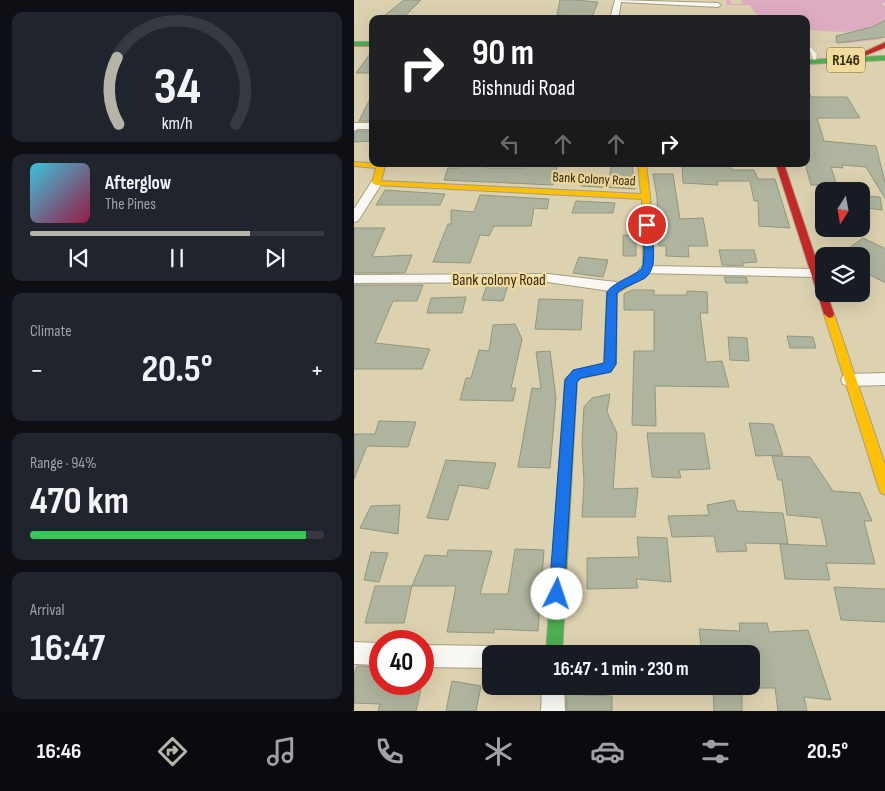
<!DOCTYPE html>
<html lang="en">
<head>
<meta charset="utf-8">
<style>
	:root { --surface:#171b24; --page:#20242c; --text:#f1f3f6; --muted:#9ea1a6; --line:#363941; --accent:#b6b3a8 }
	body { margin:0; font-family:"Sofia Sans Condensed",sans-serif; background:var(--page); color:var(--text); height:100vh; display:flex; flex-direction:column; font-size:19px; white-space:nowrap }
	* { box-sizing:border-box; margin:0 }
	p { font-size:16px; color:var(--muted) }
	.icon { flex:none; width:28px; height:28px; fill:none; stroke:currentColor; stroke-width:2; stroke-linecap:round; stroke-linejoin:round }
	.map { position:relative; flex:1; overflow:hidden }
	.details { display:flex; flex-direction:column; gap:12px; padding:12px; background:#0d0f14; width:354px }
	.details>* { flex:none }
	.guide { position:absolute; left:15px; top:15px; width:441px; height:152px; border-radius:10px; box-shadow:0 5px 20px #0002; background:#202124; color:#fff; overflow:hidden }
	.needle { width:32px; rotate:191deg }
	.tools { position:absolute; left:461px; top:182px; display:grid; gap:10px }
	.tools a { display:grid; place-items:center; width:55px; height:55px; border-radius:10px; background:var(--surface); box-shadow:0 5px 20px #0002; font-size:25px }
	.speed { position:absolute; left:15px; top:630px; display:flex; gap:10px; font-size:25px; font-weight:700; text-align:center }
	.speed>* { display:grid; place-content:center; width:65px; height:65px; border-radius:50%; background:var(--surface); box-shadow:0 5px 20px #0002; line-height:1 }
	.speed .limit { border:8px solid #d22; background:#fff; color:#111 }
	.pin { position:absolute; display:grid; place-items:center; width:42px; height:42px; color:#fff; margin:-21px; border:2px solid #fff; border-radius:50%; box-shadow:0 1px 5px #0007 }
	.me { position:absolute; width:55px; margin:-28px; rotate:4deg; stroke-linejoin:round; filter:drop-shadow(0 0 4px #0008) }
	.turn { display:flex; align-items:center; gap:18px; height:105px; padding:0 20px; font-size:22px }
	.turn .icon { width:65px; height:65px; stroke-width:2.5 }
	.turn b { display:block; font-size:35px; line-height:42px }
	.lanes { display:flex; align-items:center; height:48px; padding:0 20px; background:#0003; justify-content:center; gap:25px; direction:ltr }
	.lanes .off { opacity:.35 }
	.big { font-size:38px; font-weight:700; line-height:1.1 }
	.details .widget { flex:1; display:flex; flex-direction:column; justify-content:center; gap:8px; min-width:0; padding:0 18px; border-radius:10px; background:var(--page) }
	.details .dial { align-items:center; gap:0 }
	.dial svg { height:130px; overflow:visible; fill:none; stroke:var(--line); stroke-width:7; stroke-linecap:round; text-anchor:middle }
	.dial text { fill:var(--text); stroke:none }
	.song { display:flex; align-items:center; gap:15px }
	.cover { width:60px; height:60px; border-radius:8px; background:linear-gradient(135deg,hsl(190 70% 55%),hsl(340 70% 35%)) }
	.played { height:5px; border-radius:2px; background:linear-gradient(90deg,var(--accent) 75%,var(--line) 75%) }
	.keys { display:flex; justify-content:space-around; direction:ltr }
	.heat { display:flex; justify-content:space-between; align-items:center; font-size:28px; direction:ltr }
	.charge { height:8px; border-radius:4px; background:linear-gradient(90deg,#34c759 94%,var(--line) 0) }
	.trip { position:absolute; left:128px; top:645px; width:278px; height:50px; border-radius:10px; background:var(--surface); box-shadow:0 5px 20px #0002; font-weight:700; line-height:50px; text-align:center }
	.tabs { display:flex; height:80px; justify-content:space-around; align-items:center; background:#090b0e; color:var(--muted) }
	.tabs .icon { width:35px; height:35px }
	.tabs .active { color:var(--accent) }
	.tabs b { font-size:22px; color:var(--text) }
	main { display:flex; flex:1; min-height:0 }
	.map>svg:first-child { display:block }
</style>
</head>
<body>
<main>
<section class="details">
<div class="widget dial"><svg viewBox="0 0 100 80">
<path d="M14 69A42 42 0 1 1 86 69"/>
<path d="M14 69A42 42 0 0 1 13 28" stroke="#b6b3a8"/>
<text x="50" y="56" font-size="32" font-weight="700">34</text>
<text x="50" y="72" font-size="11">km/h</text>
</svg></div>
<div class="widget">
<div class="song"><i class="cover"></i><div><b>Afterglow</b><p>The Pines</p></div></div>
<div class="played"></div>
<div class="keys"><svg class="icon" aria-label="previous" viewBox="0 0 24 24"><path d="M18 5L8 12l10 7zM5 5v14"/></svg><svg class="icon" aria-label="pause" viewBox="0 0 24 24"><path d="M8 5v14M16 5v14"/></svg><svg class="icon" aria-label="next" viewBox="0 0 24 24"><path d="M6 5l10 7-10 7zM19 5v14"/></svg></div>
</div>
<div class="widget"><p>Climate</p>
<div class="heat"><a>−</a><b class="big">20.5°</b><a>+</a></div>
</div>
<div class="widget"><p>Range · 94%</p><b class="big">470 km</b><div class="charge"></div></div>
<div class="widget"><p>Arrival</p><b class="big">16:47</b></div>
</section>
<div class="map">
<svg width="532" height="711" viewBox="0 0 532 711">
	<rect width="100%" height="100%" fill="#ddd2b0"/>
	<path fill="#ddacc3" d="M372,0h4l1,4h11l-1,-4h144v3h-3l3,4v13l-19,9 17,10 -35,4 -41,-3 40,2 32,-4 -15,-8 -23,2 -34,-2 -1,-11h-45l-12,-14h-22z"/>
	<path fill="#aeb49d" stroke="#91967f" d="M50,0h17l-19,19h-22z
		M206,0h15l23,2 -7,17h-21l2,-3 -15,-1z
		M532,20v17l-49,6 -1,-7 36,-9z
		M19,50v23h-17z
		M455,92l2,5h36l13,21h-43l7,23 52,5 10,40v14l-20,-33 -24,-2 1,3 -12,-1 6,19 -26,-1 -5,-18v-74z
		M19,93v28h-14z
		M4,131h15v10l-19,1v-9z
		M107,164h28l-2,4h39l1,-4h31l-5,21 -109,-5 4,-12h11z
		M258,164h20l3,25 -54,-3 2,-6 25,2z
		M328,164h48l2,6h22l4,9h17l15,49 -31,-2 -1,-25h-4l-4,-20h-33l1,4 -35,-2z
		M299,174h20l7,45 23,-1 5,28h-20l1,11 -23,-1v-10h-7l-2,-49z
		M31,190l60,4 -5,11h-64z
		M126,195l69,4 -2,10 -13,-1 -3,18h-37l-5,10 -9,-1 -10,28 -37,-1 15,-38h3v-14l23,2z
		M511,196l15,1 2,13 -15,-2z
		M222,201l39,2 -2,10h-41z
		M0,228h31l-13,29 40,-2 -7,18h-51z
		M269,235l13,1v20h-13z
		M509,238l23,11v34l-24,-12v-15h-10l-3,-8z
		M365,250h35l3,12 -14,1v3l-21,-1z
		M225,257l29,3 -5,17 -30,-4z
		M370,277h22l2,6h-22z
		M133,284l21,1 -5,16 -21,-1z
		M0,285h69l-6,16h-24l-18,42 55,6 -8,20h-68z
		M278,290h22v5h33v-4l20,1 1,21h-8l6,49 16,-1 7,26 -74,-1 1,40 -24,-1 2,-74h20v-41h-30v-16z
		M112,297l-4,16h-35l4,-15z
		M185,299l44,1 -2,30 -46,-1z
		M161,324l7,15 -11,49h5l-3,13 -53,-1 6,-22h5l8,-28 10,1 4,-26z
		M433,336l26,1 3,11h-26z
		M374,337l19,1 2,23 -19,-1z
		M196,351l6,47 -6,70 -32,-1 14,-79 9,1 -5,-37z
		M256,394l-3,18 10,21 -4,56 25,-1 -3,29h-53l2,-34 -2,-41 2,-35 8,-9z
		M25,421l37,1 -8,25 -41,-1 -13,33v-45h21z
		M395,423l24,1 10,31 -27,1z
		M293,433h57l6,36 -31,1 2,8 -29,-1z
		M418,456l38,1 23,34 27,2 12,28h-8l11,43 -49,-1 4,17 -45,-1 -5,-35 47,2 -6,-28 -34,-3 -5,-35h-4z
		M92,460l50,3 -8,26 -29,-4 -11,35 -21,-2z
		M380,500l3,11 46,2 5,31 -43,-1 2,8 -30,1 -3,-16 -42,1 -4,-21 41,-1 -2,-10z
		M46,505l-2,29 -38,-6 11,-22z
		M283,537l30,1 4,44 -35,-3 2,9 -51,1v-31l52,-1z
		M161,549l29,1 -6,81 -44,-2v4l-47,-1 9,-46h-44l13,-31 22,1 1,-6 44,1 -12,43h28z
		M17,552l17,1 -9,29 -15,-2z
		M21,586h37l-8,37h-39z
		M480,587l52,2v33l-45,-2z
		M385,623h28l2,9 39,-2 23,70 -27,-3 3,14h-29l-3,-23h-25v-34h-48l-3,-25 41,2z
		M3,666l23,1v17h42l-6,27h-38l2,-7 -26,-1v-29z
		M98,681l29,5 -5,25h-30z
		M359,686h29v25h-28z
		M212,694l46,2v15h-45z"/>
	<g fill="none" stroke-linecap="round" stroke-linejoin="round">
		<defs>
			<path id="lane" d="M452,42l11,12 -1,9 -3,-1c0,-12 -7,-12 -7,-20z"/>
			<path id="street" d="M261,0l103,3 3,2 -3,2 -97,-5 -3,17h-8z
				M0,123h19v6h-15l-4,2z
				M22,180l6,3 -24,38 -4,1v-13l18,-28z
				M292,266l168,3 7,4 -7,4 -173,-4 -2,-3 2,-3z
				M194,274l68,8 5,2 2,3 -2,3 -5,2 -68,-10 -194,1v-8z
				M532,373v12l-37,1 -6,-2 -2,-4 2,-4 6,-2z
				M0,642l26,1v22l-26,-1z
				M69,645l67,1 8,3 2,5h-10v14l-67,-1z
				M188,686h22l1,25h-24z"/>
			<path id="fast" d="M0,42h19v4h-19z
				M532,56v4l-80,4v-4z
				M217,375l4,2 2,3 -15,274h-16l19,-274 2,-3z"/>
			<path id="slow" d="M0,162l30,2 1,2 -4,15 260,13 -3,-30h8l4,33 3,70 -9,10 -27,16 -1,71 -6,8 -29,6 -10,7 -4,-2 -2,-3 9,-9 28,-6 2,-2 3,-72 31,-18 5,-7 -1,-67 -266,-14 -4,-2 4,-15 -22,-2z
				M475,310l5,4 52,153v28l-5,-2 -2,-4 -55,-175z"/>
			<path id="jam" d="M532,42v5l-32,13 -5,-1z
				M422,164h8l40,119v11h3l7,20 -1,3 -4,1 -5,-4z"/>
		</defs>
		<use href="#lane" stroke="#a69d82" stroke-width="1"/>
		<use href="#street" stroke="#a69d82" stroke-width="2"/>
		<use href="#fast" stroke="#a69d82" stroke-width="2"/>
		<use href="#slow" stroke="#a69d82" stroke-width="2"/>
		<use href="#jam" stroke="#a69d82" stroke-width="2"/>
		<use href="#lane" fill="#faf8f3" fill-rule="evenodd"/>
		<use href="#street" fill="#faf8f3" fill-rule="evenodd"/>
		<use href="#fast" fill="#4caf50" fill-rule="evenodd"/>
		<use href="#slow" fill="#ffc107" fill-rule="evenodd"/>
		<use href="#jam" fill="#c62828" fill-rule="evenodd"/>
	</g>
	<path fill="#1a73e8" stroke="#114b97" d="M293,222l4,3c1,15 8,43 -6,53 -10,6 -18,7 -28,15l-1,71 -5,8 -30,6 -4,4 -13,212 -2,5 -5,3 -6,-3 -2,-5 16,-214 8,-10 31,-7 3,-71c8,-12 34,-17 36,-27 2,-13 0,-27 -1,-40z"/>
	<g text-anchor="middle" dominant-baseline="central" stroke-width="4.5" stroke-linejoin="round" paint-order="stroke">
		<g font-size="14" fill="#322910" stroke="#f1db9c">
			<text transform="translate(240 179) rotate(3)">Bank Colony Road</text>
		</g>
		<rect fill="#f1db9c" stroke="#6b5e3a" stroke-width="1" x="473" y="47.5" width="38" height="25" rx="4"/>
		<g font-size="15" font-weight="bold" fill="#322910">
			<text x="492" y="60">R146</text>
		</g>
		<g font-size="16" fill="#322910" stroke="#f1db9c">
			<text x="145" y="280">Bank colony Road</text>
		</g>
	</g>
</svg>
<div class="tools">
<a><svg class="needle" viewBox="-14 -14 28 28"><path d="M0-13l5 13h-10z" fill="#e53935"/><path d="M0 13l5-13h-10z" fill="#9ea1a6"/></svg></a>
<a><svg class="icon" aria-label="layers" viewBox="0 0 24 24"><path d="M12 4l9 5-9 5-9-5zM3 14l9 5 9-5"/></svg></a>
</div>
<div class="speed"><div class="limit">40</div></div>
<div class="pin" style="left:293px;top:225px;background:#d93025"><svg class="icon" aria-label="arrive" viewBox="0 0 24 24"><path d="M6 21V4h12l-3 4 3 4H6"/></svg></div>
<svg class="me" style="left:203px;top:594px" viewBox="-20 -20 40 40"><circle r="19" fill="#fff"/><path d="M0-13L10 11 0 6-10 11z" fill="#1a73e8"/></svg>
<div class="trip">16:47 · 1 min · 230 m</div>
<div class="guide">
<div class="turn"><svg class="icon" aria-label="right" viewBox="0 0 24 24"><path d="M7 20v-9h11M14 6l5 5-5 5"/></svg><div><b>90 m</b>Bishnudi Road</div></div>
<div class="lanes"><svg class="icon off" aria-label="left" viewBox="0 0 24 24"><path d="M17 20v-9H6M10 6l-5 5 5 5"/></svg><svg class="icon off" aria-label="ahead" viewBox="0 0 24 24"><path d="M12 20V5M6 11l6-6 6 6"/></svg><svg class="icon off" aria-label="ahead" viewBox="0 0 24 24"><path d="M12 20V5M6 11l6-6 6 6"/></svg><svg class="icon" aria-label="right" viewBox="0 0 24 24"><path d="M7 20v-9h11M14 6l5 5-5 5"/></svg></div>
</div>
</div>
</main>
<nav class="tabs">
<b>16:46</b>
<svg class="icon active" aria-label="directions" viewBox="0 0 24 24"><path d="M12 3l9 9-9 9-9-9zM9 14v-3h6M13 9l2 2-2 2"/></svg>
<svg class="icon" aria-label="music" viewBox="0 0 24 24"><path d="M9 18V5l10-2v13"/><circle cx="6" cy="18" r="3"/><circle cx="16" cy="16" r="3"/></svg>
<svg class="icon" aria-label="phone" viewBox="0 0 24 24"><path d="M5 4h4l2 5-3 2q2 4 5 5l2-3 5 2v4C11 20 4 13 5 4z"/></svg>
<svg class="icon" aria-label="climate" viewBox="0 0 24 24"><path d="M12 3v18M4 7l16 10M4 17L20 7"/></svg>
<svg class="icon" aria-label="car" viewBox="0 0 24 24"><path d="M5 17H2v-5l4-1 3-4h7l3 4 3 1v5h-3M9 17h6M6 11h13"/><circle cx="7" cy="17" r="2"/><circle cx="17" cy="17" r="2"/></svg>
<svg class="icon" aria-label="filters" viewBox="0 0 24 24"><path d="M4 7h16M4 17h16"/><circle cx="9" cy="7" r="2"/><circle cx="15" cy="17" r="2"/></svg>
<b>20.5°</b>
</nav>
</body>
</html>
